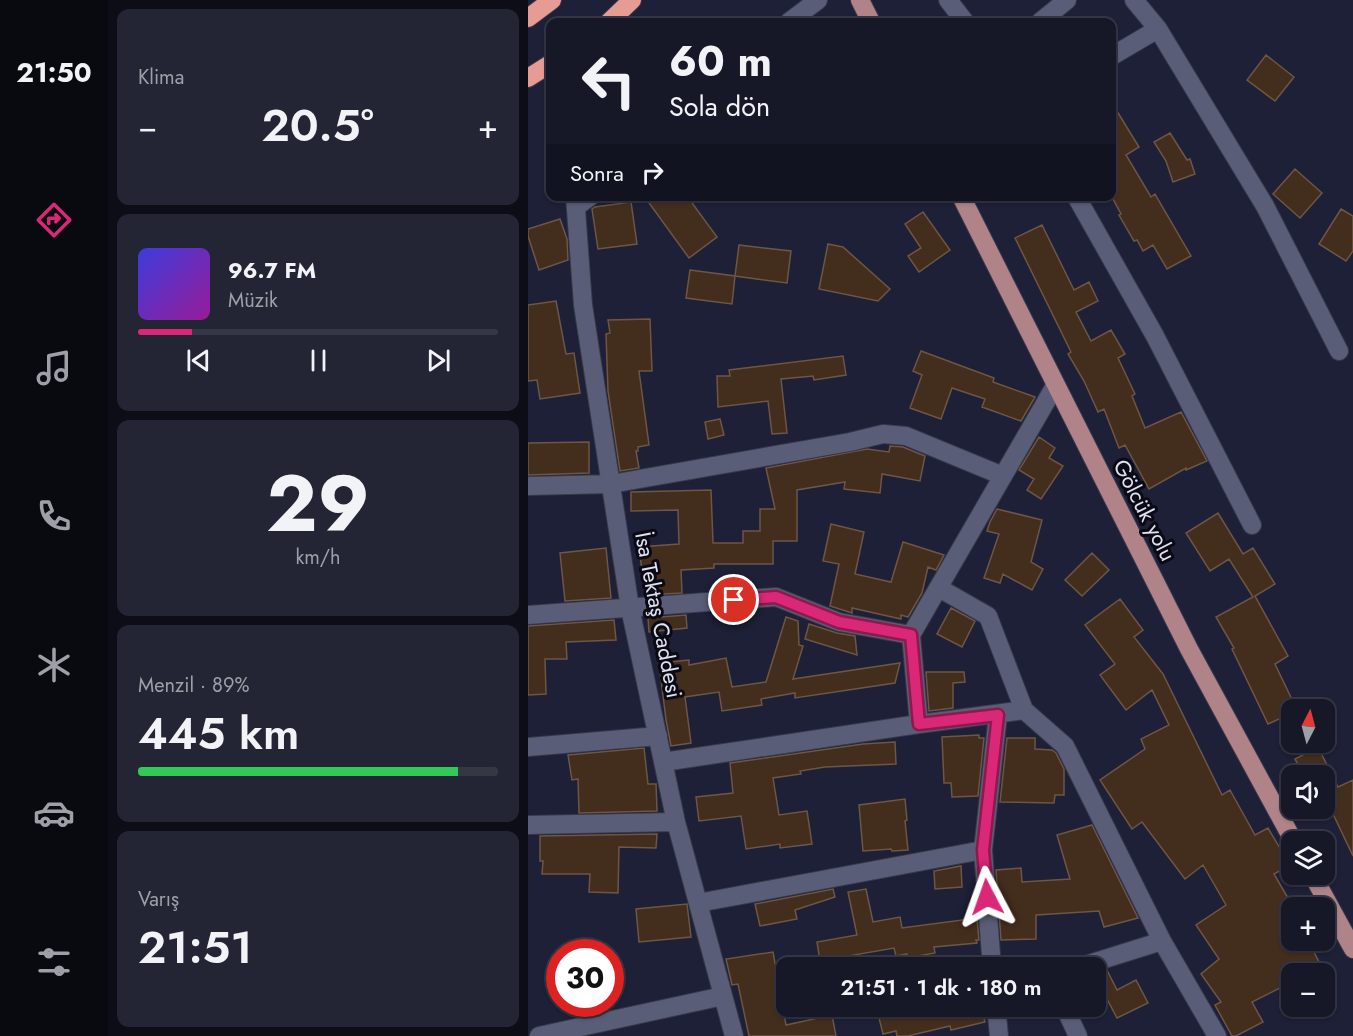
<!DOCTYPE html>
<html lang="tr">
<head>
<meta charset="utf-8">
<style>
	:root { --surface:#161828; --page:#232534; --text:#f1f3f6; --muted:#9ea0a8; --line:#353745; --accent:#db2777 }
	body { margin:0; font-family:Jost,sans-serif; background:var(--page); color:var(--text); height:100vh; display:flex; flex-direction:column; font-size:22px; white-space:nowrap }
	* { box-sizing:border-box; margin:0 }
	p { font-size:20px; color:var(--muted) }
	.icon { flex:none; width:33px; height:33px; fill:none; stroke:currentColor; stroke-width:2; stroke-linecap:round; stroke-linejoin:round }
	.map { position:relative; flex:1; overflow:hidden }
	.sheet { display:flex; flex-direction:column; gap:9px; padding:9px; background:#0c0d16; width:420px }
	.sheet>* { flex:none }
	.hud { position:absolute; left:18px; top:18px; width:570px; height:183px; border-radius:12px; box-shadow:0 2px 4px #0004,0 0 0 2px var(--line); background:#161828; color:var(--text); overflow:hidden }
	.needle { width:39px; rotate:6deg }
	.fabs { position:absolute; left:753px; top:699px; display:grid; gap:12px }
	.fabs a { display:grid; place-items:center; width:54px; height:54px; border-radius:12px; background:var(--surface); box-shadow:0 2px 4px #0004,0 0 0 2px var(--line); font-size:30px }
	.speed { position:absolute; left:18px; top:939px; display:flex; gap:12px; font-size:30px; font-weight:700; text-align:center }
	.speed>* { display:grid; place-content:center; width:78px; height:78px; border-radius:50%; background:var(--surface); box-shadow:0 2px 4px #0004,0 0 0 2px var(--line); line-height:1 }
	.speed .limit { border:9px solid #d22; background:#fff; color:#111 }
	.pin { position:absolute; display:grid; place-items:center; width:51px; height:51px; color:#fff; margin:-26px; border:3px solid #fff; border-radius:50%; box-shadow:0 2px 6px #0007 }
	.me { position:absolute; width:66px; margin:-33px; rotate:356deg; stroke-linejoin:round; filter:drop-shadow(0 0 4px #0008) }
	.turn { display:flex; align-items:center; gap:21px; height:126px; padding:0 24px; font-size:27px }
	.turn .icon { width:78px; height:78px; stroke-width:2.5 }
	.turn b { display:block; font-size:42px; line-height:51px }
	.then { display:flex; align-items:center; height:57px; padding:0 24px; background:#0003; gap:12px; font-size:22px }
	.big { font-size:45px; font-weight:600; line-height:1.1 }
	.sheet .widget { flex:1; display:flex; flex-direction:column; justify-content:center; gap:9px; min-width:0; padding:0 21px; border-radius:12px; background:var(--page) }
	.sheet .dial { align-items:center; gap:0 }
	.dial b { font-size:78px; line-height:1 }
	.song { display:flex; align-items:center; gap:18px }
	.cover { width:72px; height:72px; border-radius:9px; background:linear-gradient(135deg,hsl(240 70% 55%),hsl(300 70% 35%)) }
	.played { height:6px; border-radius:3px; background:linear-gradient(90deg,var(--accent) 15%,var(--line) 15%) }
	.keys { display:flex; justify-content:space-around; direction:ltr }
	.heat { display:flex; justify-content:space-between; align-items:center; font-size:33px; direction:ltr }
	.charge { height:9px; border-radius:4px; background:linear-gradient(90deg,#34c759 89%,var(--line) 0) }
	.trip { position:absolute; left:248px; top:957px; width:330px; height:60px; border-radius:12px; background:var(--surface); box-shadow:0 2px 4px #0004,0 0 0 2px var(--line); font-weight:600; line-height:60px; text-align:center }
	main { display:flex; flex:1; min-height:0 }
	.tabs { display:flex; flex-direction:column; width:108px; justify-content:space-around; align-items:center; background:#090a10; color:var(--muted) }
	.tabs .icon { width:42px; height:42px }
	.tabs .active { color:var(--accent) }
	.tabs b { font-size:27px; color:var(--text) }
	.map>svg:first-child { display:block }
</style>
</head>
<body>
<main>
<nav class="tabs">
<b>21:50</b>
<svg class="icon active" aria-label="directions" viewBox="0 0 24 24"><path d="M12 3l9 9-9 9-9-9zM9 14v-3h6M13 9l2 2-2 2"/></svg>
<svg class="icon" aria-label="music" viewBox="0 0 24 24"><path d="M9 18V5l10-2v13"/><circle cx="6" cy="18" r="3"/><circle cx="16" cy="16" r="3"/></svg>
<svg class="icon" aria-label="phone" viewBox="0 0 24 24"><path d="M5 4h4l2 5-3 2q2 4 5 5l2-3 5 2v4C11 20 4 13 5 4z"/></svg>
<svg class="icon" aria-label="climate" viewBox="0 0 24 24"><path d="M12 3v18M4 7l16 10M4 17L20 7"/></svg>
<svg class="icon" aria-label="car" viewBox="0 0 24 24"><path d="M5 17H2v-5l4-1 3-4h7l3 4 3 1v5h-3M9 17h6M6 11h13"/><circle cx="7" cy="17" r="2"/><circle cx="17" cy="17" r="2"/></svg>
<svg class="icon" aria-label="filters" viewBox="0 0 24 24"><path d="M4 7h16M4 17h16"/><circle cx="9" cy="7" r="2"/><circle cx="15" cy="17" r="2"/></svg>
</nav>
<section class="sheet">
<div class="widget"><p>Klima</p>
<div class="heat"><a>−</a><b class="big">20.5°</b><a>+</a></div>
</div>
<div class="widget">
<div class="song"><i class="cover"></i><div><b>96.7 FM</b><p>Müzik</p></div></div>
<div class="played"></div>
<div class="keys"><svg class="icon" aria-label="previous" viewBox="0 0 24 24"><path d="M18 5L8 12l10 7zM5 5v14"/></svg><svg class="icon" aria-label="pause" viewBox="0 0 24 24"><path d="M8 5v14M16 5v14"/></svg><svg class="icon" aria-label="next" viewBox="0 0 24 24"><path d="M6 5l10 7-10 7zM19 5v14"/></svg></div>
</div>
<div class="widget dial"><b>29</b><p>km/h</p></div>
<div class="widget"><p>Menzil · 89%</p><b class="big">445 km</b><div class="charge"></div></div>
<div class="widget"><p>Varış</p><b class="big">21:51</b></div>
</section>
<div class="map">
<svg width="825" height="1036" viewBox="0 0 825 1036">
	<rect width="100%" height="100%" fill="#1d2036"/>
	<path fill="#432d1d" stroke="#6e5645" stroke-width="1.5" d="M738,55l28,22 -19,24 -28,-21z
		M584,103l27,44 -13,8 25,42 4,-3 36,62 -24,13 -14,-24 -10,6 -6,-11 -3,1 -15,-26 2,-1 -9,-17z
		M642,133l17,27 3,-1 5,15 -22,8 -7,-21 -12,-19z
		M767,169l27,24 -22,25 -27,-24z
		M116,196h43l30,41 -28,21z
		M103,202l6,42 -39,5 -6,-40 3,-2z
		M813,209l12,7v35l-7,10 -27,-17z
		M395,212l27,38 -31,22 -11,-16 13,-8 -16,-24z
		M32,219l7,20 1,21 -29,10 -11,-34v-7z
		M514,225l32,65 15,-8 9,19 -22,11 15,29 20,-11 14,24 -7,4 17,36 -3,2 13,32 36,-16 26,49 -21,9v-2l-37,21 -24,-44 -6,3 -15,-39 -6,3 -14,-31 -16,-27 3,-2 -56,-114z
		M300,244l15,3 47,42 -12,12 -59,-12z
		M211,245l52,6 -4,32 -52,-7z
		M162,270l45,6 -3,28 -46,-6z
		M28,301l10,53 8,-1 6,40 -40,6 -3,-19 -9,1v-76z
		M122,319l2,52h-13l10,74 -11,2v4h-2l3,17 -19,3 -12,-80 -2,-57 4,-1 -2,-13z
		M393,351l73,27 -1,4 42,15 -1,2 -13,22 -39,-14 3,-8 -33,-11 -11,31 -31,-11 12,-33 -9,-4z
		M315,356l3,19 -32,5 -1,-4 -32,3 6,54 -15,1 -4,-33 -50,6 -1,-31h13l-1,-6z
		M192,419l4,16 -16,4 -3,-17z
		M511,437l16,11 -6,10 14,8 -22,33 -14,-9 7,-11 -15,-9z
		M61,442v31l-61,2v-32z
		M362,446l13,1 22,9 -5,25 -38,-7 -2,19 -36,-4 1,-7 -48,8v51h-24v23h-59v4l-33,2 1,23 -37,2 -6,-48 40,-3 -1,-34 -47,1v-19l80,-2 2,53h30v-12h17v-22h15l-9,-41 101,-19 22,3z
		M469,509l45,11 -11,42 12,7 -11,21 -29,-16 -3,9 -16,-5 15,-44 -12,-3 3,-9z
		M690,513l25,41 10,-6 22,36 -20,12 33,60 -13,8 22,46h-5v3l-24,11 -36,-75 2,-1 -18,-31 37,-20 -24,-38 -19,12 -24,-38z
		M303,524l33,8 -9,42 36,8 12,-40 41,13 -8,15 -8,-3 -6,26 -14,24 -7,-2v4l-49,-11v5l-22,-7 9,-42 -16,-3z
		M78,548l5,50 -46,3 -5,-48z
		M564,553l17,17 -27,26 -17,-16z
		M592,599l23,31 -9,7 29,37 59,121 8,-5 25,45 13,-7 22,37 -16,9 18,31v35h16l17,34h-33v8l-40,20 11,20 -27,14h-4l-17,-31 6,-3 -20,-28 18,-15 -23,-34 30,-20 -23,-40 -18,14 -43,-57 -10,7 -32,-49 45,-31 -4,-10 28,-14 -17,-35 -26,20 -26,-35 15,-11 -30,-39z
		M423,608l24,13 -13,26 -25,-13z
		M158,615l1,13 -38,4 -1,-14z
		M258,617l12,4 1,24 4,1 -10,33 107,-16 -5,20 -100,15v-5l-34,6 1,6 -40,6 -3,-19 -34,5 6,46 -20,3 -5,-26 -7,-57 30,-3v5l37,-7 6,29 34,-5z
		M86,620l2,20 -50,2 1,17h-22l1,35 -18,1v-69z
		M281,624l28,9 18,3 2,19 -52,-16z
		M398,672h38l1,10 -12,1v25l-24,3z
		M451,735v3h5l-6,58 -26,1 -1,-14h-7l-2,-46z
		M479,738h28v11l17,1 4,3 8,16v26h-9l-1,8 -54,-1z
		M367,742l1,22 -71,3 -25,4 1,3 -28,4 6,37 28,-4 5,33 -32,4v-4l-34,5 -5,-33 -42,5 -3,-24 37,-4 -3,-30 133,-19z
		M790,747l20,40 15,-7v76l-29,-61v-19h-20l-9,-17z
		M116,748l4,36h8l1,27 -78,2 -1,-34 -6,1 -4,-25z
		M377,799l2,21 -2,1 3,29 -16,1 -1,-2 -28,2 -4,-46z
		M564,825l46,93 -34,9 -5,-16 -63,4v24l-35,1 -5,-70 25,-2 1,14 48,-3 -13,-44z
		M129,834l-1,14 -37,-1 -1,46 -29,-1 1,-18h-48l1,-13h-3v-25z
		M433,866l1,21 -27,2 -1,-18z
		M305,889l2,8 -40,13 2,9 -37,7 -5,-22z
		M338,889l7,33 27,-5 2,11 75,-10 2,22h-3l1,3 -43,4 1,6 -28,5v-4l-11,2 -2,-8 -74,13 -3,-19 40,-7 -9,-43z
		M159,904l4,33 -52,5 -3,-33z
		M245,952l13,73 46,-10 4,21h-87l-11,-52 -6,1 -6,-26z
		M579,970l10,20 19,-10 12,23 -31,15 -10,-19 -12,6v-31z
		M348,1006h105l4,16 -34,8 -1,-4 -42,10h-11l-1,-5 -13,3z"/>
	<g fill="none" stroke-linecap="round" stroke-linejoin="round">
		<defs>
			<path id="minor" d="M420,0l17,22
				M606,0l24,29 107,177 74,145
				M261,22l29,-22
				M512,22l27,-22
				M584,56l46,-27
				M47,196l8,109 47,303 46,214 58,214
				M548,196l79,140 97,189
				M48,207l15,-11
				M0,486l83,-2 239,-42 33,-8 23,2 97,40
				M0,615l248,-18 63,25 72,13 8,89 -256,38
				M383,635l144,-249
				M496,710l41,36 97,195 -86,27
				M391,724l105,-14 -36,-94 -49,-28
				M0,747l130,-11
				M0,825l148,-3
				M170,903l285,-53
				M634,941l55,95
				M464,968l-9,-118 15,-135
				M468,1006l3,30
				M536,1006l14,30
				M11,1036l184,-40"/>
			<path id="major" d="M332,0l11,22
				M433,196l228,453 105,193
				M784,874l41,75"/>
			<path id="highway" d="M0,18l24,-18
				M81,22l23,-22
				M0,78l22,-14"/>
		</defs>
		<use href="#minor" stroke="#38394b" stroke-width="20"/>
		<use href="#major" stroke="#38394b" stroke-width="20"/>
		<use href="#highway" stroke="#38394b" stroke-width="20"/>
		<use href="#minor" stroke="#5a5d77" stroke-width="18"/>
		<use href="#major" stroke="#af8388" stroke-width="18"/>
		<use href="#highway" stroke="#e79c93" stroke-width="18"/>
	</g>
	<g fill="none" stroke-linecap="round" stroke-linejoin="round">
		<defs>
			<path id="route" d="M206,600l42,-3 63,25 72,13 8,89 79,-9 -15,135 4,47"/>
		</defs>
		<use href="#route" stroke="#8e194d" stroke-width="15"/>
		<use href="#route" stroke="#db2777" stroke-width="10"/>
	</g>
	<g text-anchor="middle" dominant-baseline="central" stroke-width="6" stroke-linejoin="round" paint-order="stroke">
		<g font-size="22" fill="#e0e2f2" stroke="#090a14">
			<text transform="translate(617 510) rotate(63)">Gölcük yolu</text>
			<text transform="translate(131 615) rotate(79)">İsa Tektaş Caddesi</text>
		</g>
	</g>
</svg>
<div class="fabs">
<a><svg class="needle" viewBox="-14 -14 28 28"><path d="M0-13l5 13h-10z" fill="#e53935"/><path d="M0 13l5-13h-10z" fill="#9ea0a8"/></svg></a>
<a><svg class="icon" aria-label="sound" viewBox="0 0 24 24"><path d="M4 9h4l5-4v14l-5-4H4zM17 9q2 3 0 6"/></svg></a>
<a><svg class="icon" aria-label="layers" viewBox="0 0 24 24"><path d="M12 4l9 5-9 5-9-5zM3 14l9 5 9-5"/></svg></a>
<a>+</a>
<a>−</a>
</div>
<div class="speed"><div class="limit">30</div></div>
<div class="pin" style="left:206px;top:600px;background:#d93025"><svg class="icon" aria-label="arrive" viewBox="0 0 24 24"><path d="M6 21V4h12l-3 4 3 4H6"/></svg></div>
<svg class="me" style="left:459px;top:897px" viewBox="-20 -20 40 40"><path d="M0-17L14 15 0 8-14 15z" fill="#db2777" stroke="#fff" stroke-width="4"/></svg>
<div class="trip">21:51 · 1 dk · 180 m</div>
<div class="hud">
<div class="turn"><svg class="icon" aria-label="left" viewBox="0 0 24 24"><path d="M17 20v-9H6M10 6l-5 5 5 5"/></svg><div><b>60 m</b>Sola dön</div></div>
<div class="then">Sonra<svg class="icon" aria-label="right" viewBox="0 0 24 24"><path d="M7 20v-9h11M14 6l5 5-5 5"/></svg></div>
</div>
</div>
</main>
</body>
</html>
